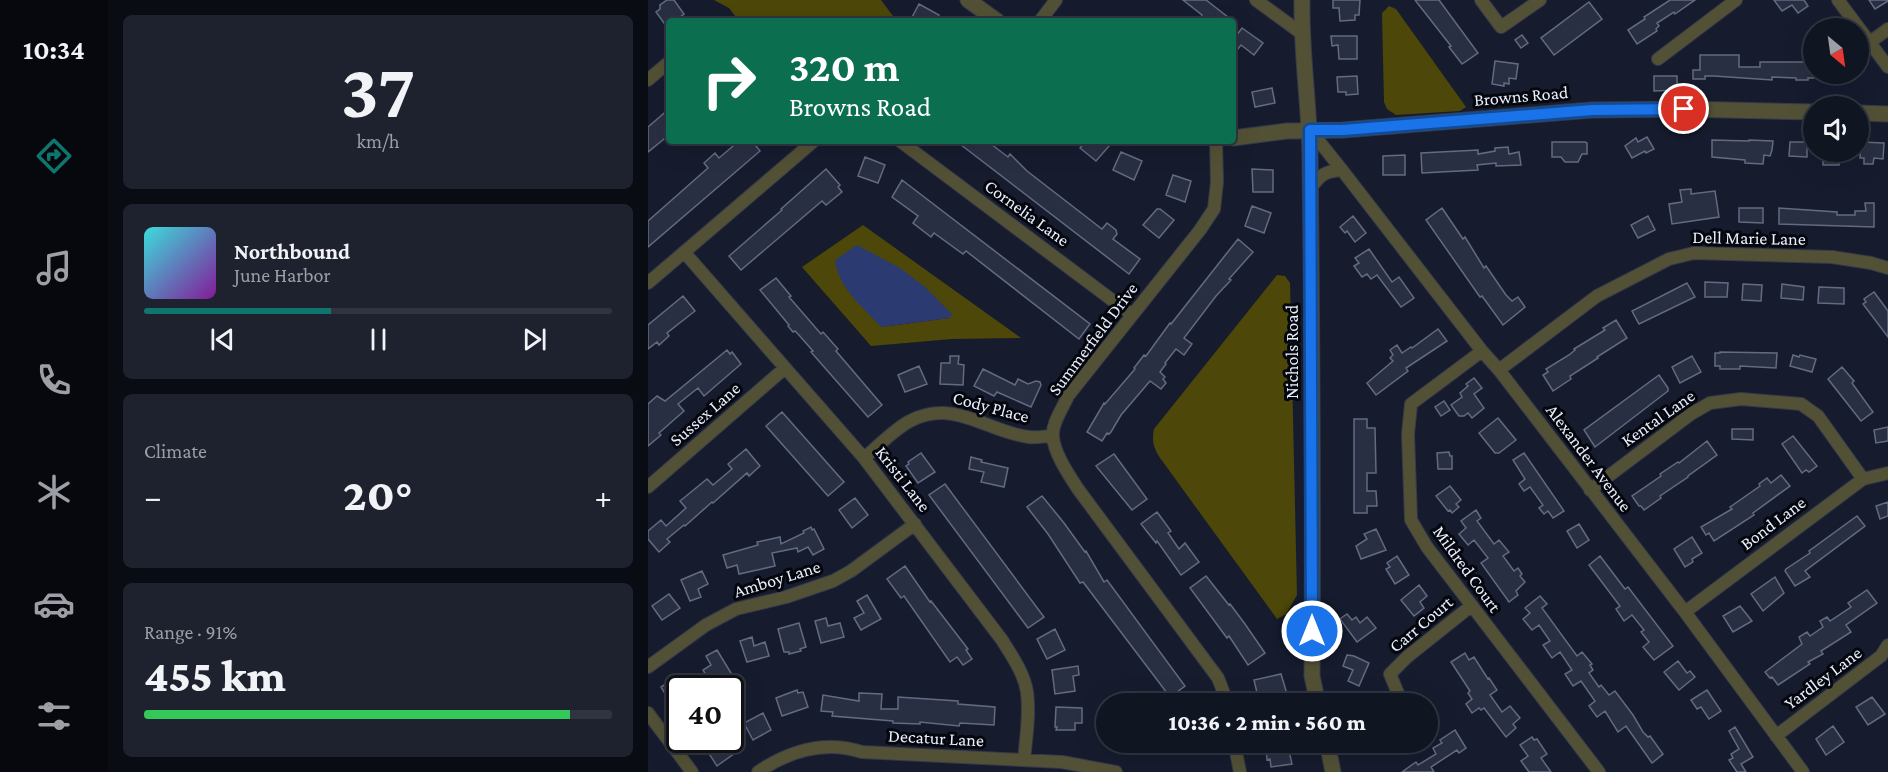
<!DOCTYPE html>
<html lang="en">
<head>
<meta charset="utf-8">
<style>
	:root { --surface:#101522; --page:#1e222f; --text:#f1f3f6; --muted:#9c9fa5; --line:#303440; --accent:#0f766e }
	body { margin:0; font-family:"Crimson Pro",serif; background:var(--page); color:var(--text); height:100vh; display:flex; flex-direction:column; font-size:22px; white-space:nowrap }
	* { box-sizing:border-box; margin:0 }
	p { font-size:20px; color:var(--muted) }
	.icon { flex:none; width:33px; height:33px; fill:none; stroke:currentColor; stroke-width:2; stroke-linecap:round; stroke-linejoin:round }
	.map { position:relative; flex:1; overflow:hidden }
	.drawer { display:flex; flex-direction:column; gap:15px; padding:15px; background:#090c13; width:540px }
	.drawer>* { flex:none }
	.hud { position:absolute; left:18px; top:18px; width:570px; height:126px; border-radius:6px; box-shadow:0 6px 24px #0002,0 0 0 2px var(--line); background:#0b6e4f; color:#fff; overflow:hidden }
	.needle { width:39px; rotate:151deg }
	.fabs { position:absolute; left:1155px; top:18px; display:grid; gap:12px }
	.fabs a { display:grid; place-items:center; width:66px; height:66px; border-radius:50%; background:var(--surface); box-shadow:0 6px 24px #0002,0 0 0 2px var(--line); font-size:30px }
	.speed { position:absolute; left:18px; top:675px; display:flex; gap:12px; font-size:30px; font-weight:700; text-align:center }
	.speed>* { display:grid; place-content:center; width:78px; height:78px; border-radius:50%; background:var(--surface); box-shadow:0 6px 24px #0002,0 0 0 2px var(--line); line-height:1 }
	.speed .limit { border:3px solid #111; border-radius:9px; background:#fff; color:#111 }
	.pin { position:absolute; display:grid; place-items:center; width:51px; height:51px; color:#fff; margin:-26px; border:3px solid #fff; border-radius:50%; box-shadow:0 2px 6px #0007 }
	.me { position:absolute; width:66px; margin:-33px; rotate:0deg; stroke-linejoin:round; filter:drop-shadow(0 0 4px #0008) }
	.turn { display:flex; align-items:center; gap:21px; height:126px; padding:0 24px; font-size:27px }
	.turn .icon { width:78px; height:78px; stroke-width:2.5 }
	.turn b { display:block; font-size:42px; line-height:51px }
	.big { font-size:45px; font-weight:800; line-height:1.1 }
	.drawer .tile { flex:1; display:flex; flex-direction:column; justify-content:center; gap:9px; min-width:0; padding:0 21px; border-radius:9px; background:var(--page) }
	.drawer .dial { align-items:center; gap:0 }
	.dial b { font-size:78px; line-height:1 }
	.song { display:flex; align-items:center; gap:18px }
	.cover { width:72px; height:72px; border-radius:9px; background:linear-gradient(135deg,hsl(180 70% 55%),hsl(290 70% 35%)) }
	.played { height:6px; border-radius:3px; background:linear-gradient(90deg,var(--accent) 40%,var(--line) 40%) }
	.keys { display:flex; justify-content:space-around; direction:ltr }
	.heat { display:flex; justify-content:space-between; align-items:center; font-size:33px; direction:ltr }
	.charge { height:9px; border-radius:4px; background:linear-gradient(90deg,#34c759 91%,var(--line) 0) }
	.trip { position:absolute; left:448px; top:693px; width:342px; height:60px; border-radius:30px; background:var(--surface); box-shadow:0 6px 24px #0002,0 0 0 2px var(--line); font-weight:800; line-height:60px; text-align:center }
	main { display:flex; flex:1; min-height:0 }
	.tab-bar { display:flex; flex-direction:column; width:108px; justify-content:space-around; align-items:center; background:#06080e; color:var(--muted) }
	.tab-bar .icon { width:42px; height:42px }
	.tab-bar .on { color:var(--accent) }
	.tab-bar b { font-size:27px; color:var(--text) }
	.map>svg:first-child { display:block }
</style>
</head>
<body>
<main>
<nav class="tab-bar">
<b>10:34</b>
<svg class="icon on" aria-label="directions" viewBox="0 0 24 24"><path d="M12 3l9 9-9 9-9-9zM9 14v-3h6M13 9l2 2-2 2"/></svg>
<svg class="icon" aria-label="music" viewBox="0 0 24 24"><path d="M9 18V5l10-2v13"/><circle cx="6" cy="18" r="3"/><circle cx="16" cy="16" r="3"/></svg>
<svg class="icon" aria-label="phone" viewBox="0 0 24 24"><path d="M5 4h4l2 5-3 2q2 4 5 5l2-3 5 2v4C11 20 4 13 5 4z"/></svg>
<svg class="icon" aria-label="climate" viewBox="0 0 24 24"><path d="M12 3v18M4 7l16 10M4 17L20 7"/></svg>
<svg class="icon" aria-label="car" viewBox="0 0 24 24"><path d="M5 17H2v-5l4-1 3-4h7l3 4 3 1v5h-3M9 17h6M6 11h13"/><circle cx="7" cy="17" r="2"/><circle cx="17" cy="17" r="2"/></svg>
<svg class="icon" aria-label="filters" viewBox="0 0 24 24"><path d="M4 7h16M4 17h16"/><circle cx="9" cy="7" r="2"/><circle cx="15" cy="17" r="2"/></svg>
</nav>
<section class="drawer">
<div class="tile dial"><b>37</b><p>km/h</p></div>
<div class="tile">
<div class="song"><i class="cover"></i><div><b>Northbound</b><p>June Harbor</p></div></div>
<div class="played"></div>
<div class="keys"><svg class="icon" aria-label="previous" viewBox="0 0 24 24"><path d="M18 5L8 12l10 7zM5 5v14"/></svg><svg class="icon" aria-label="pause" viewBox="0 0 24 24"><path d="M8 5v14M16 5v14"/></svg><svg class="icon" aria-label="next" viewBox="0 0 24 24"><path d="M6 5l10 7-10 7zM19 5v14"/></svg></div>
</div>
<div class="tile"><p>Climate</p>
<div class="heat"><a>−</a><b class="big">20°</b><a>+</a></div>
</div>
<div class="tile"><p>Range · 91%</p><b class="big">455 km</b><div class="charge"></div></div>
</section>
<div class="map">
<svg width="1240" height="772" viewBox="0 0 1240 772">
	<rect width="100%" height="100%" fill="#161c2e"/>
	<path fill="#4d4709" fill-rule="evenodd" d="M66,0h167l15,20 -157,1 -10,-13z
		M741,6l7,3 70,98 -6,4 -64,4 -9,-6 -3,-7 -2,-89z
		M215,225l158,113 -69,1 -81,7 -69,-79zM304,314l-3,4 -68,9z
		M629,275l8,1 5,7 7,312 -11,19 -9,5 -114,-157c-8,-11 -12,-19 -9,-33z"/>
	<path fill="#2b3b72" d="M209,245l43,23 25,19 27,27 -2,4 -69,9c-18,-20 -43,-39 -46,-67z"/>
	<path fill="#292f42" stroke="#636b81" stroke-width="1.5" d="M19,0h7l10,14 -9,7h-6v9l-13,-18 4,-3v-4z
		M535,0h23l27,21h-27l-5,-4 1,-2z
		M685,0h27l-1,15h-4v5l-15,1 -1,-13h-6z
		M767,0h24l39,53 -16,11 -13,-17 2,-1z
		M1022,0h25l-20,14 -1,-2 -17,11 2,3 -3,3 1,2 -20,13 -9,-14 17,-11 -1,-2z
		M1126,0h30l4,6 -10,7 -6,-8 -10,6z
		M1221,0h19v1l-13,8z
		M941,2l13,17 -48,36 -13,-17z
		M271,4l20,11 -3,6h-26z
		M594,28l21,15 -9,12 -13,-10 -8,10v-15z
		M874,35l6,8 -7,5 -6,-8z
		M683,36h26v23h-18l-1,-14 -6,1z
		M1052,55h39v12h21v-5h52l2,16h-6v2h-12v-2l-24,-1v3l-58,-4h-9v3h-12v-9h7z
		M847,61l23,3 -2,15 -7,-1v6l-5,-1v3l-12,-2z
		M1182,74h18v8h-18z
		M709,76l1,18 -12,1v-3h-8l-1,-15z
		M1006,76h23v14l-23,1z
		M624,88l3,15 -20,4 -3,-15z
		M21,109v26l-21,17v-25z
		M999,137l7,12 -8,4 -1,-2 -13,7 -7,-12 11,-8 2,4z
		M1064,140l37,1v-1l24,1 -1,9 -2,6 -6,-1 -1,9 -18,-1v-3l-33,-3z
		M91,141h13l8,10 -112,96v-26l60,-53 -4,-5 11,-10 4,5z
		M308,141h31l21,16 2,-3 17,17 75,58 5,-6 9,7 1,4 -4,5 27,20 -11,15z
		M438,141h17l6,5 -13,15 -16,-13z
		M904,142h33l2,1v11h-5l-4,8h-13l-4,-5h-9z
		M1142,142h17v15l-18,-1z
		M1213,142l23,1 -1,16 -9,-1 -1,6h-9v-6h-4z
		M860,147l1,7 10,-2 2,13 -25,1v-3l-19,2 1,5 -56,3 -1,-20 57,-3v4l17,-3v-3z
		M473,152l21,9 -8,19 -21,-10z
		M1175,152h16v13h-16z
		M757,155v20h-22v-19z
		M217,157l20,8 -7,18 -20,-7z
		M178,169l14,16 -2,2 4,5 -16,13 -4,-4 -81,69 -12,-14 53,-46 -1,-1z
		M604,169l21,1v22h-20z
		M525,175l18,6 -6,21 -19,-7z
		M254,180l188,144 -11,15 -113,-88 -3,3 -29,-21 -3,4 -18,-14 5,-7 -26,-19z
		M1043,189v5l24,-3 4,26 -47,7 -3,-20 13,-2 -2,-12z
		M1217,203h9v24l-95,-3v-16l58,4v3h18v-4h11z
		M604,206l19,7 -7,20 -19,-7z
		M794,208l21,31 2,-2 19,31 2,-2 20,29 6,6 6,-4 7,10 -22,18 -21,-29 -2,1 -54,-77z
		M1091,208h24v15l-24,-1z
		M509,209h3l14,11 -15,18 -16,-13z
		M705,216l13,17 -11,9 -8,-11 -2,2 -5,-6z
		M1000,216l7,14 -17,8 -7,-13z
		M590,239l15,13 -24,27 2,1 -15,16 -32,42 8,6 -8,11 -8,-6 -11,14 1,1 -6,8 5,5 -2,2 3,4 -5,6 -11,-8 -29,34 -10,17 -2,2 -2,-1 -5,8 -15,-9 17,-29 1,1 30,-35 -1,-1 10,-13 2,1 24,-33 1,1z
		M721,249l23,33 7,-5 15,21 -13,9 -24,-32 -6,4 -4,-5 -5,3 -8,-11 5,-3 -4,-5z
		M128,278l15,18 -2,1 32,37 2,-2 15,17 -2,2 46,54 -14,12 -57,-65 2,-1 -15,-17 -3,-3 -2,1 -5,-6 1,-1 -29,-35z
		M1057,282l23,1 -1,14h-22z
		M1039,283l8,14 -56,27 -7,-13z
		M1095,284l19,1 -1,16 -19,-1z
		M1134,284l22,3 -1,13 -22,-2z
		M1171,287l25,1v16l-26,-1z
		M1226,292l14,19v26l-25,-33 3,-2 -2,-3z
		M35,296l12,15 -28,22 2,3 -10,9 -2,-3 -9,7v-24z
		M968,320l11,18 -30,19 1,1 -28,18 1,3 -18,12 -10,-16 5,-3 -2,-3 23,-14 6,-5 -1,-1 31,-19 -2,-2z
		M790,329l9,12 -41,27 2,3 -32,24 -9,-12 26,-22 -3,-3 3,-3 -3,-5 7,-5 5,8 9,-6 1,1z
		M79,350l3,4 2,-2 9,12 -37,32 -6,-8 -20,16 6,7 -25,22 2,2 -13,11v-42l9,-8 8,5z
		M1072,352l57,1 -1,15 -36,-2v3h-20v-3h-5v-13h5z
		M1145,355l6,2 1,-2 16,4 -4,13 -22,-6z
		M302,356h9l-1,8 6,1 -1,20 -23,-1 1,-21h9z
		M1044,356l9,16 -21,11 -8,-16z
		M271,366l8,18 -22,8 -7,-17z
		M1194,367l12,14 -2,2 21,29 -12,9 -33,-42z
		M335,369l32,16 3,-6 10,5 8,-3 4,1 1,3 -10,22 -34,-15 -3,4 -20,-10z
		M1011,375l9,13v3l-73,56 -11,-17z
		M826,378l8,10 -8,6 10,14 -12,10 -4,-5 -4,3h-5l-8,-11 11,-8 -2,-4 8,-7 -2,-2z
		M796,401l6,9 -9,6 -6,-9z
		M134,412l62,70 -16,14 -62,-70z
		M850,418l18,22 -17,13h-4l-16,-20z
		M706,419h13v9h8l1,45h-9v18h9l1,15h-10v7h-13z
		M1240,427v14l-12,2 -2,-13z
		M1084,429h21v11l-21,-1z
		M1145,436l24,30 -8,6 -3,-2 -4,3 -20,-29z
		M1059,441l10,14 -29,21v1l-28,19 1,2 -17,12 -3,-4h-2l-7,-10 29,-20 -1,-2 18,-12 1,1z
		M98,449l14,17 -11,10 -2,-3 -34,30 -1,-1 -27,24 -1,-1 -17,14 3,3 -11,10 -11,-13v-8l13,-11 5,6 20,-18 -6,-7 27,-22 6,6 19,-16 -4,-5z
		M801,452l1,4h2v13h-14l-1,-16z
		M273,453l14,19 -17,11 -12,-17 3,-2 -1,-2z
		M876,453l40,58 -11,7 -5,-7 -4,3 -5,-6 4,-3 -13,-18 -6,4 -5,-7 6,-5 -12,-19z
		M466,454l33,45 -15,11 -36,-44z
		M323,457l11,3 -1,2 27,6 -4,19 -23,-5 3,-10 -15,-3z
		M1133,475l9,11 -37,27 1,2 -40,26 -5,-8 -3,2 -5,-8 31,-18 -2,-2 30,-21 -1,-2 8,-6 4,5z
		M297,484l99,133 -16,11 -99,-133z
		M802,486l11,14 -5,4 3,3 -7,6 -2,-3 -2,1 -12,-15z
		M394,496l22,27 21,29 1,-1 18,31 3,-2 78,106 -15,11 -87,-115 -3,1 -32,-49 -21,-27z
		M207,498l13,17 -16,13 -13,-18z
		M1240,502v14l-8,3 -4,-13z
		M828,510l5,8 -4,3 17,23 5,-4 10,12 -6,4 11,15 4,-3 4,6 -2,2 5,6 -9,9 2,4 -9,7 -28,-39 7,-5 -14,-18 -6,5 -9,-11 7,-6 -5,-7z
		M509,512l14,19 -3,2 11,16 6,-6 14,19 -18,13 -24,-34 -1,2 -15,-19z
		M1209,516l8,10 -60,45 5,6 -15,9 -10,-15 1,-2 24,-16 -1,-2z
		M931,524l10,16 -12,8 -10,-17z
		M163,527l1,3 2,-1 10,20 -11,6 -5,-8 -10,5 -1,-4 -25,5 3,13 -36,8 -2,-9 -10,3 -4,-13 35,-10 -1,-3 23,-5 1,7 23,-11 -1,-2z
		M728,529l10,21 -25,9 -5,-13 11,-7 -3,-5z
		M1044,537l10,16 -10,6 1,3 -8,5 -11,-18z
		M749,556l12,19 -14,9 -9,-15 4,-2 -3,-4z
		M952,556l25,33 3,-2 45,59 -19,14 -11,-13 6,-5 -8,-10 3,-2 -12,-15 -8,6 -8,-12 4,-3 -31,-41z
		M257,566l25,36 1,-1 37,48 -2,1 6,9 -9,6 -6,-8 -7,5 -46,-66 -3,2 -14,-19z
		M54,571l6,13 -10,5 3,8 -11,4 -9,-21z
		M558,576l23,29 1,-1 15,20 20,29 -17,12 -19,-29 -2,2 -37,-50z
		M1127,577l9,16 -21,18 -12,-17z
		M771,585l8,11 -7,6 4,6 -10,8 -13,-16z
		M1219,590l10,13 -31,22 5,7 -30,19 2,3 -15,8 2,2 -32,21 -6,-8 -2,1 -5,-6 37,-28 -3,-7 8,-5 3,4 13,-9 -3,-6 7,-4 3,4 21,-14 -3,-4z
		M21,594l11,14 -18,12 -10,-14z
		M219,595l14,24 -20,11 -7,-12 10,-5 -7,-12z
		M892,596l7,8 -5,4 35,48 5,-4 10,12 -2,1 3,5 -4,3 10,14 2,-2 8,10 6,-4 18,24 10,17 5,5 2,-1 13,18 -11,9 -26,-37 -8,6 -13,-21 -8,6 -8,-11 6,-5 -14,-20 -8,5 -8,-12 7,-4 -12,-18 -8,6 -9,-13 7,-4 -11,-16 -7,5 -9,-11 7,-6 -5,-5z
		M1092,606l12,15 -19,11 -10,-16z
		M699,614l5,6 4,-3 4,6 7,-6 9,11 -19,14 -17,-23z
		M178,618l2,8 12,-3 4,14 -23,6 -6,-22z
		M151,623l7,24 -6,2 1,2 -12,3v-2h-5l-6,-23z
		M407,629l10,21 -18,9 -10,-20z
		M104,637l2,9 11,-4 4,14 -22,6 -7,-21z
		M69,650l17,28 -13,8 -4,-7 -7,3 -7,-12 8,-5 -5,-9z
		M817,653l4,7 5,-3 14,22 1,-1 8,12 -7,5 12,17 8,-6 10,12 -7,6 3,4 -10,9 -22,-29 -3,2 -2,-2 -7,5 -6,-9 6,-5 -4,-6 2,-2 -19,-29z
		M699,655l7,1 15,7 -10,23 -11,-5 5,-11 -10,-4z
		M1030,661l9,12 3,-2 5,6 -16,13 -15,-18z
		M430,666l1,9 -6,1 2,15 -20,3 -3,-24z
		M33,674l8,14h-9l-13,9 -6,-10z
		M633,674l6,20 -28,7 -5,-21z
		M149,690l1,3 5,-1 5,15 -26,9 -6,-18z
		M1059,690l14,21 -12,8 -8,-12 -4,2 -6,-9z
		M211,693l23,1 -1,15h17v-12l60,4v3l37,3 -1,18 -34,-2 -1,3 -39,-4v2l-27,-1v-2l-61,-5 1,-4 -12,-1 2,-16 36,6z
		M1224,697l13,17 -17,11 -12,-18z
		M408,707l26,1v15h-7v7h-19l1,-3h-2z
		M115,713l8,17 -18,10 -9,-17z
		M1185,726l11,16 -18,13 -10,-16z
		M1087,727l18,30 -12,7 5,8h-9l-8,-12 4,-2 -2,-4 8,-5 -10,-18z
		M807,730l11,18 -7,5 -2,-3 -26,17 3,5h-32l14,-10 2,3 18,-11 -3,-6 9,-5 -2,-3z
		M884,737l2,3 3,-1 10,15 -6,4 10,14h-22l-8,-11 7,-5 -8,-11z
		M72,740h5l10,13 -18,13 -11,-17z
		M494,742h24v10l-24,-1z
		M531,742h25v5l-23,4z
		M639,742l5,22 -21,3 -1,-8 -3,1 -1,-15z"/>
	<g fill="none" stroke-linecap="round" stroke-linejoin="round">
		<defs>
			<path id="minor" d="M608,0l45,33
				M833,0l20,27 39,-27
				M1190,0l50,67
				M392,21l16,-21
				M1222,42l18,-13
				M1010,59l78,-59
				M0,80l21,-18
				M662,130l32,40 140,181 17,19 186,242 118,160
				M252,141l232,174
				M568,141l1,41 -3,27 -14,21 -132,166c-5,12 -17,28 -15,41 1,16 16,38 25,52l140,189 10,26
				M662,189c10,-14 15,-18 32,-19
				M36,252l180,206 138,182c10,16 22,33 25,52 3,22 -1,46 -3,68
				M0,283l166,-142
				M834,351l-71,53 -3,30 3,86 16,27 172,225
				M851,370l98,-74 72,-37 25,-6 138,4 39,6 17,5
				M216,458c15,-12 29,-28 46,-37 45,-23 77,11 119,16 8,1 16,-1 23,-1
				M0,487l137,-119
				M942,490l101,-76 19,-11 31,-4 60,5 17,12 45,63
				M1037,612l178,-133 25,-6
				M0,667l58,-42 30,-16 50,-12 47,-16 18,-10 64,-47
				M754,703l-12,-29 17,-17 64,-51
				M0,713l44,59
				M1128,736l105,-80 7,-11
				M586,742l6,30
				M110,772c31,-21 67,-32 104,-20l200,10 54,10"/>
			<path id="tertiary" d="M320,0l29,21
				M654,0c-1,52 7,102 8,154 2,174 3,348 2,522l6,28
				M1210,113l30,1
				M585,138l54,-7 56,-1 249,-20 92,-1 130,3
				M679,742l6,30"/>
		</defs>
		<use href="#minor" stroke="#343a4b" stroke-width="14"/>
		<use href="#tertiary" stroke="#343a4b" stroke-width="17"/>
		<use href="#minor" stroke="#535135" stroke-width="12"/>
		<use href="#tertiary" stroke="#535135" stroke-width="15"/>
	</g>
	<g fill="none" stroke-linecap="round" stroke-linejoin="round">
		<defs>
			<path id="route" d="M664,631l-2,-501h33l249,-20 92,-1"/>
		</defs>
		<use href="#route" stroke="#114b97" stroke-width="15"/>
		<use href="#route" stroke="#1a73e8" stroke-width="10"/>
	</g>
	<g text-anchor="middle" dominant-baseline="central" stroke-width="6" stroke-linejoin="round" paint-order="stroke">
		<g font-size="18" fill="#ebeffc" stroke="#05070e">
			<text transform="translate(873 96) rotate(-5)">Browns Road</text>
			<text transform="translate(379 213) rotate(36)">Cornelia Lane</text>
			<text transform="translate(1101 238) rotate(1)">Dell Marie Lane</text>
			<text transform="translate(445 339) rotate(-53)">Summerfield Drive</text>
			<text transform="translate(644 352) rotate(-90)">Nichols Road</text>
			<text transform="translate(343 407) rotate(15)">Cody Place</text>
			<text transform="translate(57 414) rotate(-41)">Sussex Lane</text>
			<text transform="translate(1010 418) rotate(-35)">Kental Lane</text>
			<text transform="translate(941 458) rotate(53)">Alexander Avenue</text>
			<text transform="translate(255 479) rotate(52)">Kristi Lane</text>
			<text transform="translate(1125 523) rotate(-37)">Bond Lane</text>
			<text transform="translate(819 569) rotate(54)">Mildred Court</text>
			<text transform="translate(129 579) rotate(-17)">Amboy Lane</text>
			<text transform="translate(773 624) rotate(-40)">Carr Court</text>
			<text transform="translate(1175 678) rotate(-37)">Yardley Lane</text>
			<text transform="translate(288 738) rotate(3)">Decatur Lane</text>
		</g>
	</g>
</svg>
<div class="fabs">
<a><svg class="needle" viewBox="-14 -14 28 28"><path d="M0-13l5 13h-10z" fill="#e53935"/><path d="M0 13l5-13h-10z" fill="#9c9fa5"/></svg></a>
<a><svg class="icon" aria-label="sound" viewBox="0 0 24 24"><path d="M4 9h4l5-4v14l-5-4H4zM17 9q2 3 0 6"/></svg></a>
</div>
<div class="speed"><div class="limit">40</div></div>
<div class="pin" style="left:1036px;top:109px;background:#d93025"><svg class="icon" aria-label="arrive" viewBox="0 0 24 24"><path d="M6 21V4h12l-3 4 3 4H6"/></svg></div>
<svg class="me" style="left:664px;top:631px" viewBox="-20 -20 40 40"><circle r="17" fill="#1a73e8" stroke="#fff" stroke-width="3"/><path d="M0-11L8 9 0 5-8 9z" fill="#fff"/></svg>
<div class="trip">10:36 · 2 min · 560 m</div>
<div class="hud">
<div class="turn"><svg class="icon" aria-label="right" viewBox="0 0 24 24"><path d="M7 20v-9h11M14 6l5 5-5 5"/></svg><div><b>320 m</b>Browns Road</div></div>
</div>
</div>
</main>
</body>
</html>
